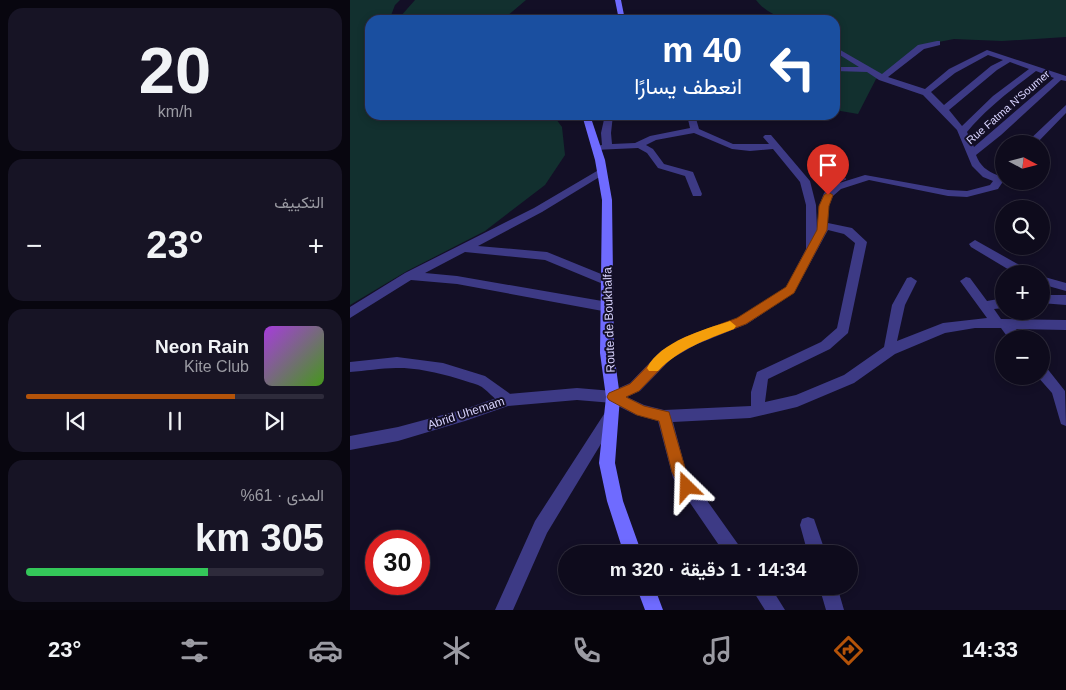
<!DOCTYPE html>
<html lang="ar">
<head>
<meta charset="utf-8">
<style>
	:root { --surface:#0e0b1c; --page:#171425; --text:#f1f3f6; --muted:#9b9ba3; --line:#2e2b3b; --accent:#b45309 }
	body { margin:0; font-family:Helvetica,Vazirmatn,sans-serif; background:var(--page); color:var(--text); direction:rtl; height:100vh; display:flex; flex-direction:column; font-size:19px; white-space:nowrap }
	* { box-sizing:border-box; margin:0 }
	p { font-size:16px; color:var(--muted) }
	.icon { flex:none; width:28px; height:28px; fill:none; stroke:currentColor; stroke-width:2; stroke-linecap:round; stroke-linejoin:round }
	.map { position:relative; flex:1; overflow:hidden; direction:ltr }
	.drawer { display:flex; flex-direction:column; gap:8px; padding:8px; background:#08060f; width:350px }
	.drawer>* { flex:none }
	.hud { position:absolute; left:15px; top:15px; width:475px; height:105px; border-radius:15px; box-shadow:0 2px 8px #0003,0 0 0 1px var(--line); direction:rtl; background:#1a4fa0; color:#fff; overflow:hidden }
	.needle { width:32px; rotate:97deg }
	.buttons { position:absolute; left:645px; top:135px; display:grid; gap:10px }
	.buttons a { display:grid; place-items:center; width:55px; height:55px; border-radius:50%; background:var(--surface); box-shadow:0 2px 8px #0003,0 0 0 1px var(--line); font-size:25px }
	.speed { position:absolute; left:15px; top:530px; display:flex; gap:10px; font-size:25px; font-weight:700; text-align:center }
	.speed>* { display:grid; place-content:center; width:65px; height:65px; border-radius:50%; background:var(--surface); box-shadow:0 2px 8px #0003,0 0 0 1px var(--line); line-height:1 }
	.speed .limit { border:8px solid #d22; background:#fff; color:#111 }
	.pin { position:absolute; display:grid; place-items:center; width:42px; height:42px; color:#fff; margin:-51px -21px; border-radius:50% 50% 50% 0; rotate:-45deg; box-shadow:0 0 5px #0007 }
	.pin .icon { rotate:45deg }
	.me { position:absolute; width:55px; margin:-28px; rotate:338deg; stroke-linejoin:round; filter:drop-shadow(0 0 4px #0008) }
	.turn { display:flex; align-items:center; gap:18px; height:105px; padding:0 15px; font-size:22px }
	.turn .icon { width:65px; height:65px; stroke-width:2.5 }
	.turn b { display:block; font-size:35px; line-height:42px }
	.big { font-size:38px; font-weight:600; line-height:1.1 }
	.drawer .widget { flex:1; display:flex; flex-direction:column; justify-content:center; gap:8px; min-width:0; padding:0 18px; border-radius:15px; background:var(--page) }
	.drawer .dial { align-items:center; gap:0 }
	.dial b { font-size:65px; line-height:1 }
	.song { display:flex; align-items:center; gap:15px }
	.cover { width:60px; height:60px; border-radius:8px; background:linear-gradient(135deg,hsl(280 70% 55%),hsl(100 70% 35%)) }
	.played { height:5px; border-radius:2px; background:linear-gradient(90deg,var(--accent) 70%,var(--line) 70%) }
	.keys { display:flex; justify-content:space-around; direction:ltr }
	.heat { display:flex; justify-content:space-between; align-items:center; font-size:28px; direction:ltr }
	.charge { height:8px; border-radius:4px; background:linear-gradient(90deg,#34c759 61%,var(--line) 0) }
	.trip { position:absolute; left:208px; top:545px; width:300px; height:50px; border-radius:25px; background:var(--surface); box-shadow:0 2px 8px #0003,0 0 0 1px var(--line); font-weight:600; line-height:50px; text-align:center; direction:rtl }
	.dock { display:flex; height:80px; justify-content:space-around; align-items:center; background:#06040b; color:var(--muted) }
	.dock .icon { width:35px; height:35px }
	.dock .selected { color:var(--accent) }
	.dock b { font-size:22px; color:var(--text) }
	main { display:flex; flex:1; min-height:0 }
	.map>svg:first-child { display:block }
</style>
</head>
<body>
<main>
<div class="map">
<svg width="716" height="610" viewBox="0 0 716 610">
	<rect width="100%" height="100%" fill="#130f26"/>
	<path fill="#12302f" d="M0,0h50l-5,5 -5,13 10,-1 15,-17h111l-19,16h48l21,4h-206v95h183l9,12 3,28 -20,30 -60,46 -78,40 -57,34z
		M406,0h310v37l-64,4 -48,-2 -31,6 -47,34 -18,35 -23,-4v-90c-27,0 -60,5 -79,-20z"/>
	<path fill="#241b47" stroke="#3b2d73" d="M468,174l28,5 -23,9 -7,-9z"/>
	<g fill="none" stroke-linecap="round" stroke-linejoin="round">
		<path fill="#3d3a85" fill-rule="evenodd" d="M587,41h3v4l-16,4 -36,28 37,12 24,-20 38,-19 79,26v5l-5,-1 -60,55 -25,20c4,11 11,16 21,20l3,-5 4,-1v11l-6,9 -31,8 -19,-1 -79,-16 -28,9 -8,7 -4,10 -1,17 24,5 15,14 -19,91 -18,16 -62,30 -3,23 31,-7 48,-20 40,-28 8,-42 15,-27 4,-1 6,4 -12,24 -8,36 46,-18 44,-5 -27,-37 6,-4 4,1 17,23 17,-3v10l-10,1 7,10 65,1v10l-50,-1 7,10h-14l-8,-11h-26l-30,5 -50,21 -41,29 -57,24 -47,11 -77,4 13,49 59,83h-20l-52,-76 -15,-57 -22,-6 -28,-14 -2,-4 2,-4 22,-10 31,-32 24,-14 52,-19 49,-31 20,-38v-44l-6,-23 -27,-33 -23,2 -18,-2 -38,-16 -38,7 -10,5 7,4 11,15 29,8 9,22 -1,2h-8l-8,-20 -27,-8 -11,-15 -9,-5 -44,2v-4l8,-1 -1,-12 4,-18h8l-2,18 1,11 23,-1 15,-7 40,-8 -3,-13h8l4,14 34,15h36l-6,-7 2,-2h6l39,46 6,24 1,24 2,-23 5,-13 9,-8 32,-10 83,15 19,1 23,-6 3,-4 -10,-4 -11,-11 -15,-36 -34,-35 -44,-15 -12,-8 -32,-1v-4h24l-24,-15v-5l47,27 36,-29zM638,55l15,5 -12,6 -47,39 -13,-13 24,-19zM660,62l19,7 -36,27 -31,30 -13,-16 48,-40zM686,71l18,7 -80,69 -7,-15c20,-24 44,-42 69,-61zM478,230l16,4 11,9 -18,85 -16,14 -64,30 -6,20v14l-87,4 -20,-5 -17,-8 13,-6 31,-32 24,-14 52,-21 47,-31z
			M716,105v8l-30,31h-11z
			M252,168l5,3 -1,2 -64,39 -64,34 69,6 64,26 2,3 -2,3h-8l-58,-24 -80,-8 -40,21 32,3 151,26 6,5 -2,3 -4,2 -151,-28 -46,-4 -61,38v-11l55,-34 129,-65z
			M625,240l55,31 2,3h-16l-45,-27 -2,-3z
			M691,276l25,7v8l-25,-7z
			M691,295h25v10l-25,-2z
			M47,357l46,6 42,13 28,20 2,4 -2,4c-14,5 -23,-14 -35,-19 -23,-8 -57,-18 -82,-17 -15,0 -31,3 -46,4v-10z
			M691,366l5,1 19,24 1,35 -5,-2 -9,-31 -15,-17h4z
			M261,409l5,2 2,4 -2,4 -69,114 -34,77h-18l40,-89 71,-110z
			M458,517l6,2 12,35h-18l-8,-29 2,-6z
			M400,586h20l15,24h-20z
			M469,586h18l7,24h-18z"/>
		<path fill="#3d3a85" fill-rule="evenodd" d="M227,388l36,3 5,2 2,4 -2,4 -5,2 -36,-3 -69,6 -43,15 -67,20 -48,9v-14l48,-9 67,-18 43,-15z"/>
		<path fill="#6f6bff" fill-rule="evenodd" d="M265,0h6l3,15 -1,5h-8l3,-5z
			M232,115h8l15,45 7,40 2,153 6,44 -5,66 8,38 19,53h-18l-17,-53 -8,-38 7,-66 -6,-44 2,-153 -7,-40z
			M286,586h18l9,24h-18z"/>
	</g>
	<path fill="#b45309" stroke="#753606" d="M478,192l5,3 -4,11 -2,24 -33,63 -48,31 -52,20 -24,15 -31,32 -13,6 18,9 25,6 17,59 8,16 -2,5 -5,2 -5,-2 -10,-20 -13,-51 -22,-6 -28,-15 -2,-3 2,-4 21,-9 31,-32 25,-15 51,-19 49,-31 31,-57 2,-24 5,-11z"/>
	<path fill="#f59e0b" d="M380,321l6,5 -2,3c-28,11 -55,20 -76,42h-9l-2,-3c14,-27 56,-38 83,-47z"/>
	<g text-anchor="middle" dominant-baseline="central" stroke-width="4" stroke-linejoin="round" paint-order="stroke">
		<g font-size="11" fill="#d9d4ff" stroke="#130f26">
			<text transform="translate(658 107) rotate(-41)">Rue Fatma N'Soumer</text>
		</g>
		<g font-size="12" fill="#d9d4ff" stroke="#130f26">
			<text transform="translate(259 320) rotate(-92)">Route de Boukhalfa</text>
			<text transform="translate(116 413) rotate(-18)">Abrid Uhemam</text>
		</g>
	</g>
</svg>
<div class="buttons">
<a><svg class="needle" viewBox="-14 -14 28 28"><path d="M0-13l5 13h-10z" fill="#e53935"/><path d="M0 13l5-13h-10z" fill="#9b9ba3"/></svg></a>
<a><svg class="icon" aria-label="search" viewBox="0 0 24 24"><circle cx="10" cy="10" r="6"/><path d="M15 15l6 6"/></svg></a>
<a>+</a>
<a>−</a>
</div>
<div class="speed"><div class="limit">30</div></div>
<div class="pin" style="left:478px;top:195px;background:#d93025"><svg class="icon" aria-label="arrive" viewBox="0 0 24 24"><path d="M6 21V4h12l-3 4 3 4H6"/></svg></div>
<svg class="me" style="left:337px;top:487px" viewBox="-20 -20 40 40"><path d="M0-17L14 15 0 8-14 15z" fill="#b45309" stroke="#fff" stroke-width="4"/></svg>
<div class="trip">14:34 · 1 دقيقة · 320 m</div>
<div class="hud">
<div class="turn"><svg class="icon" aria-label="left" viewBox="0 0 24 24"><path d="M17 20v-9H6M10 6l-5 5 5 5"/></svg><div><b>40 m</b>انعطف يسارًا</div></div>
</div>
</div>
<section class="drawer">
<div class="widget dial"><b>20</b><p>km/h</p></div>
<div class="widget"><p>التكييف</p>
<div class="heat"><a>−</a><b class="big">23°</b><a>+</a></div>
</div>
<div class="widget">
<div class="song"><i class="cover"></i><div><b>Neon Rain</b><p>Kite Club</p></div></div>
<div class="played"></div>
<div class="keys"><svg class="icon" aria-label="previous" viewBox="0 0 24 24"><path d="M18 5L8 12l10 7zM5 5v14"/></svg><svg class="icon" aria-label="pause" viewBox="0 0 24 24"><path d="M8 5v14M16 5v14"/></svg><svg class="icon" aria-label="next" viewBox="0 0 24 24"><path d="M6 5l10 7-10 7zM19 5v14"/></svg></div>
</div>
<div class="widget"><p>المدى · 61%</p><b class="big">305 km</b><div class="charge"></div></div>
</section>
</main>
<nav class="dock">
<b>14:33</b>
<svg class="icon selected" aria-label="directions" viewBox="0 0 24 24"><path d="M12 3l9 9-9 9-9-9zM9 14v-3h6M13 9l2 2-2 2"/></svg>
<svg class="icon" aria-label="music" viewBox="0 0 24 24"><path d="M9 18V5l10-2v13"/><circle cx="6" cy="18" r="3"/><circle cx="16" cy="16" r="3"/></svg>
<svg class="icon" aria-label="phone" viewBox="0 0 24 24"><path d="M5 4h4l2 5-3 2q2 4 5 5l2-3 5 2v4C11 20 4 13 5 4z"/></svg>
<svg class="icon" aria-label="climate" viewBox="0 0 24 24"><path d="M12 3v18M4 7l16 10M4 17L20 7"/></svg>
<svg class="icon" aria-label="car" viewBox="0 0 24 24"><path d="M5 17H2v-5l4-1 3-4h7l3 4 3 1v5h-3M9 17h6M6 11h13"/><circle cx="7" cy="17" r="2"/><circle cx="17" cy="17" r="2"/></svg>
<svg class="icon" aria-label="filters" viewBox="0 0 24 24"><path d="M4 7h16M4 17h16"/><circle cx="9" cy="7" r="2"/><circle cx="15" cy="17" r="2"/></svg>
<b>23°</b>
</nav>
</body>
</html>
